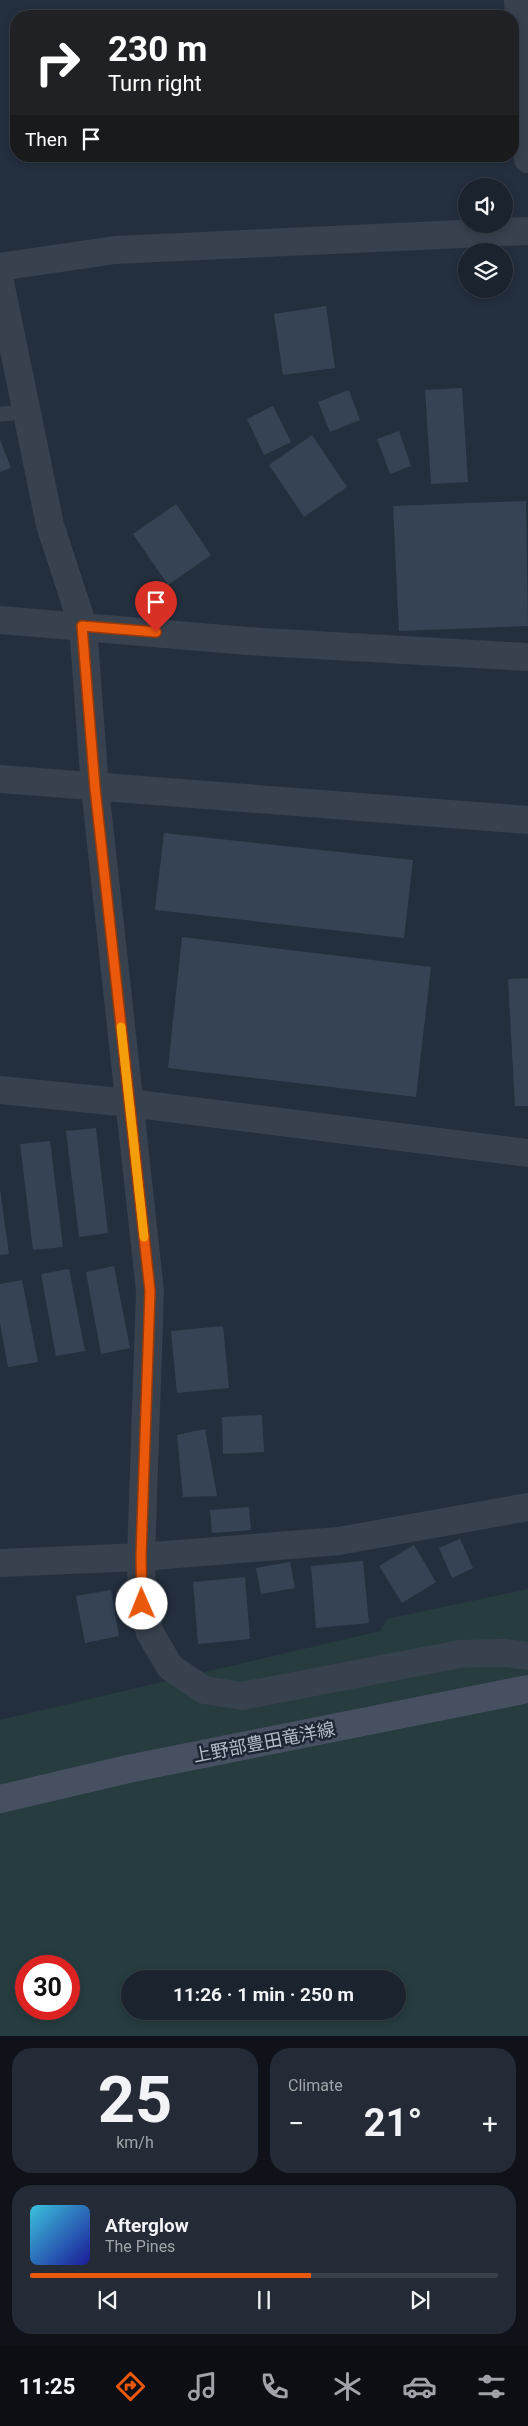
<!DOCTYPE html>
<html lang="en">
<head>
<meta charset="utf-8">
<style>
	:root { --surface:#1b232e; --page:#242b36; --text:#f1f3f6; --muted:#a0a4aa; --line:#39404a; --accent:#ea580c }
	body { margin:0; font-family:Roboto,"Noto Sans JP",sans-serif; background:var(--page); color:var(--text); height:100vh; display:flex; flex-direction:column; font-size:19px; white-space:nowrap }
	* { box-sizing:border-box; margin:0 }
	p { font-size:16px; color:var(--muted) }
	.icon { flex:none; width:28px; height:28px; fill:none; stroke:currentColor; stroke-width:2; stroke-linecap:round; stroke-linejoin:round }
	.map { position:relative; height:2036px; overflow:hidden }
	.panel { display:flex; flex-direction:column; gap:12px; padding:12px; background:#0f1319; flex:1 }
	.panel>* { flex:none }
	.banner { position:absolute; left:10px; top:10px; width:509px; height:152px; border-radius:20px; box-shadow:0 2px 8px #0003,0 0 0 1px var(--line); background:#202124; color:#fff; overflow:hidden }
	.fabs { position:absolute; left:458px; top:178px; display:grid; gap:10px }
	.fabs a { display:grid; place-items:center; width:55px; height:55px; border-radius:50%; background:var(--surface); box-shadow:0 2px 8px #0003,0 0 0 1px var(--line); font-size:25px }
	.speed { position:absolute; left:15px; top:1955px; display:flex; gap:10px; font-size:25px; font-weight:700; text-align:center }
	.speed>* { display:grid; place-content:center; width:65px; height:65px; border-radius:50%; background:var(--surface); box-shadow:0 2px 8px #0003,0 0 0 1px var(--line); line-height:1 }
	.speed .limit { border:8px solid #d22; background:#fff; color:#111 }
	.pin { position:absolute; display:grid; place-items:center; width:42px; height:42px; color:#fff; margin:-51px -21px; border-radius:50% 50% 50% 0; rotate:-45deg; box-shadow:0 0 5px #0007 }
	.pin .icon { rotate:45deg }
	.me { position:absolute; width:55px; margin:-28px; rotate:359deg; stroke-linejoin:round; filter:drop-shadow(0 0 4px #0008) }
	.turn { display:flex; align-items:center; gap:18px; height:105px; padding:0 15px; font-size:22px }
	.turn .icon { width:65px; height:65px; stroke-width:2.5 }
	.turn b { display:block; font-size:35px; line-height:42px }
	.then { display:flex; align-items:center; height:48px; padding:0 15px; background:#0003; gap:10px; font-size:19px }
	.big { font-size:38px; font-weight:700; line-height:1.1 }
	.panel .card { flex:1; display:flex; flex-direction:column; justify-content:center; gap:8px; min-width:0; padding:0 18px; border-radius:20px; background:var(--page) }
	.panel .dial { align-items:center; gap:0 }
	.dial b { font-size:65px; line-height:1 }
	.song { display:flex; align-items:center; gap:15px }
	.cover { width:60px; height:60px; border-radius:8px; background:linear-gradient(135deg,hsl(190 70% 55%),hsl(240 70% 35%)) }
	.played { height:5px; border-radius:2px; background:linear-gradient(90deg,var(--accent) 60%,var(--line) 60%) }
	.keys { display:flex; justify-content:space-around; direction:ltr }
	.heat { display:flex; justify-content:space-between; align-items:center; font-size:28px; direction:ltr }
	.panel .tiles { flex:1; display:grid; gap:12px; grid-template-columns:1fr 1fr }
	.card:last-child { grid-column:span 2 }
	.trip { position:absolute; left:121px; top:1970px; width:285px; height:50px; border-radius:25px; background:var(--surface); box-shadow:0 2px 8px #0003,0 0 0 1px var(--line); font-weight:700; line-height:50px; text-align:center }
	.tab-bar { display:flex; height:80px; justify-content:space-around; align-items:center; background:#0b0e12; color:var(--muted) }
	.tab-bar .icon { width:35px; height:35px }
	.tab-bar .active { color:var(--accent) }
	.tab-bar b { font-size:22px; color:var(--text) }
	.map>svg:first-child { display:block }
</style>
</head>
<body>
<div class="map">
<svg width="528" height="2036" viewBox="0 0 528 2036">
	<rect width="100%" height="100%" fill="#242f3e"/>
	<path fill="#263c3f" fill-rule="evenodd" d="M528,1589v447h-528v-316l380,-89 7,-12zM26,1966h43v43h-43zM130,1979h268v32h-268z"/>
	<path fill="#364354" d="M326,306l9,62 -52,7 -9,-61z
		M462,388l6,94 -37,2 -6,-94z
		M349,390l11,30 -30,12 -12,-30z
		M273,406l18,36 -27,13 -17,-36z
		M399,431l12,35 -21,8 -13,-35z
		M312,435l35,52 -43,30 -35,-52z
		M0,440l11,28 -11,4z
		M526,501l2,125 -129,5 -6,-125z
		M176,504l35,51 -43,30 -35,-51z
		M164,833l249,27 -9,78 -249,-28z
		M182,937l249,30 -15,130 -248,-29z
		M528,978v128h-13l-7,-127z
		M96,1128l12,105 -29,4 -13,-106z
		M50,1141l13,106 -30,3 -13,-106z
		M0,1189l9,65 -9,1z
		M114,1266l16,82 -29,6 -15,-82z
		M69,1269l16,82 -29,5 -15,-82z
		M22,1280l16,82 -30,5 -8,-44v-39z
		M223,1326l6,62 -52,5 -6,-62z
		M262,1415l2,37 -41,2 -1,-37z
		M205,1429l12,67 -34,1 -6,-62z
		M249,1507l2,23 -39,3 -2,-23z
		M460,1539l13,29 -21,10 -13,-30z
		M414,1545l22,37 -34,21 -23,-37z
		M363,1561l6,62 -53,5 -5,-62z
		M290,1562l5,26 -34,6 -5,-26z
		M245,1577l5,62 -52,5 -5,-62z
		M111,1590l8,46 -34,7 -9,-47z"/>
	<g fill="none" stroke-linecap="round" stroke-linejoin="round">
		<path stroke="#38414e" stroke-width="15" d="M0,414l26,-2"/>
		<path stroke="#38414e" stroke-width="28" d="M518,0l10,159
			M0,267l115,-17 413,-19
			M0,282l50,243 33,101 12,162 55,503 -9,266 1,47 8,29 20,34 34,23 38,6 218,-42 46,-1 22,3
			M0,620l247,21 281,16
			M0,779l528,41
			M0,1563l141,-6 198,-16 189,-34"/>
		<path stroke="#38414e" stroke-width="28" d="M0,1090l129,13 399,50"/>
		<path stroke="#465061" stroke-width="28" d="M0,1799l128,-30 400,-80"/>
	</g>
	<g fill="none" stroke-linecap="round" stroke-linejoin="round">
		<defs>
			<path id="route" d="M142,1604l-1,-47 9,-266 -55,-503 -13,-162 74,6"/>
		</defs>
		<use href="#route" stroke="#983908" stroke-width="12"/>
		<use href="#route" stroke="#ea580c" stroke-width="9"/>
		<path stroke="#f59e0b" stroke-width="9" d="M121,1027l23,210"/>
	</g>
	<g text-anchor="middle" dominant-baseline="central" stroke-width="5" stroke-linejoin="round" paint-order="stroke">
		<g font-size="18" fill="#b4bcc9" stroke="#1d2633">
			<text transform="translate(264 1742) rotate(-11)">上野部豊田竜洋線</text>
		</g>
	</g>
</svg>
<div class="fabs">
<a><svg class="icon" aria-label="sound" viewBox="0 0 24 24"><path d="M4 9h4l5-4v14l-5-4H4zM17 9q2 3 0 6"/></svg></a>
<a><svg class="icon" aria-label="layers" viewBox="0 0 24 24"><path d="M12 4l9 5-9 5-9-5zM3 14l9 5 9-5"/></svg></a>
</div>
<div class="speed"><div class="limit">30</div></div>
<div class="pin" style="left:156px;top:632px;background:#d93025"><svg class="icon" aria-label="arrive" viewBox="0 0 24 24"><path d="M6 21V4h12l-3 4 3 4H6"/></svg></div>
<svg class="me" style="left:142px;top:1604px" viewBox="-20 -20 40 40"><circle r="19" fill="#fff"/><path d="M0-13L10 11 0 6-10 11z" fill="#ea580c"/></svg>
<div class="trip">11:26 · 1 min · 250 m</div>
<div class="banner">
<div class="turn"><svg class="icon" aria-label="right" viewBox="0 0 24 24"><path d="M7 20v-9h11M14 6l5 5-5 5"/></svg><div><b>230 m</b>Turn right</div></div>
<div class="then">Then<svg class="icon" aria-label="arrive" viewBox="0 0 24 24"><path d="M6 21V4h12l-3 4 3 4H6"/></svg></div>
</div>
</div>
<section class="panel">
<div class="tiles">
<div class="card dial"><b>25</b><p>km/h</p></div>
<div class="card"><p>Climate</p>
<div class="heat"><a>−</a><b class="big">21°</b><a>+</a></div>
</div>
<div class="card">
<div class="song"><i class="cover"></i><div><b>Afterglow</b><p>The Pines</p></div></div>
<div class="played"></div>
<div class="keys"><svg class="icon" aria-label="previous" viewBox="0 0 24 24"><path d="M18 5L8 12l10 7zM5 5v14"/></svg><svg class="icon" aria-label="pause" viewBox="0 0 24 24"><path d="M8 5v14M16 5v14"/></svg><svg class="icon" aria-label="next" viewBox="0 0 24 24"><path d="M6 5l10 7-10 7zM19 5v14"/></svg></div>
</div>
</div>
</section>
<nav class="tab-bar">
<b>11:25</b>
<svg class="icon active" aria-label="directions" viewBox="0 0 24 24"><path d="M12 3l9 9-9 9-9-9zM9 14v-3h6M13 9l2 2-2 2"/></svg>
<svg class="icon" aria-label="music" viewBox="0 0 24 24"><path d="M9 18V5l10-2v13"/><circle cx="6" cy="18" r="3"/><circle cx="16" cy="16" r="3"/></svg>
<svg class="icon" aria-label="phone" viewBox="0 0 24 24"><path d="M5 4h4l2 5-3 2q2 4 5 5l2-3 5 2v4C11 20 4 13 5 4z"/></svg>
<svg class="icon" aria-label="climate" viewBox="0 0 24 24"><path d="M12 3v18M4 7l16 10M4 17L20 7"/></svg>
<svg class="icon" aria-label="car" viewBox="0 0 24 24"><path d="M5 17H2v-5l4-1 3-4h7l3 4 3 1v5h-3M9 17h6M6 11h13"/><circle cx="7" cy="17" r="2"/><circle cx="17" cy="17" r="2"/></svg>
<svg class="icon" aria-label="filters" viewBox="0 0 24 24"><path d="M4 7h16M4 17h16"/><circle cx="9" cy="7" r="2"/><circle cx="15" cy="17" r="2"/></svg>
</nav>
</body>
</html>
